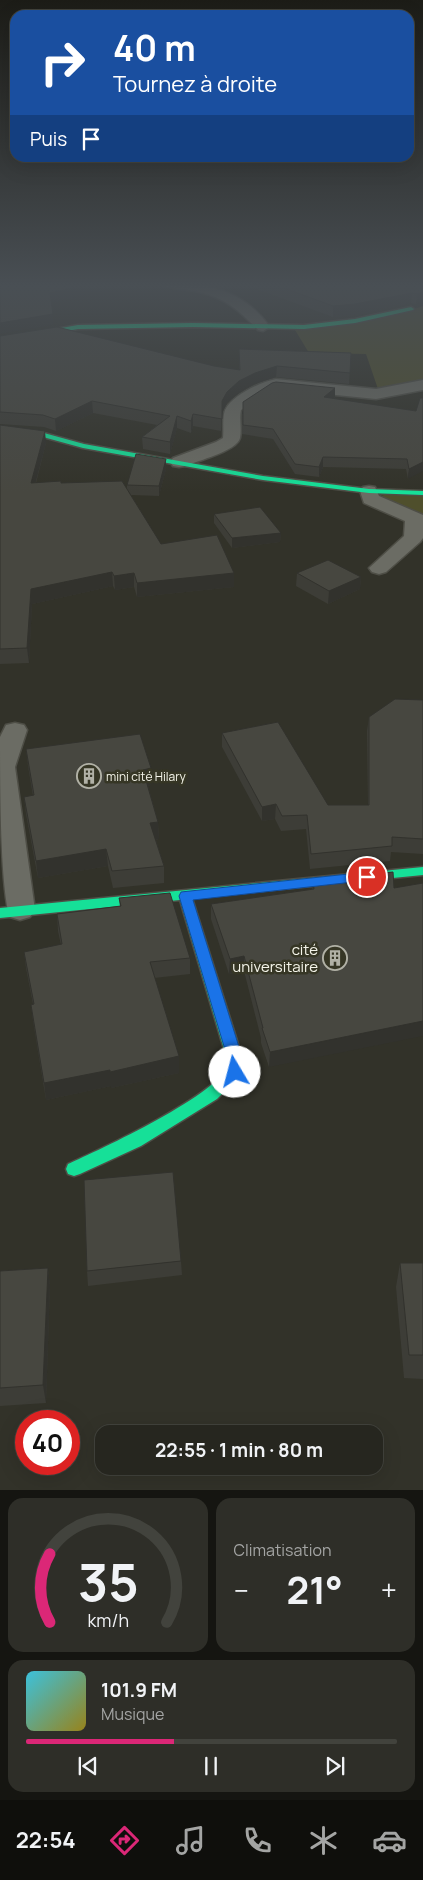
<!DOCTYPE html>
<html lang="fr">
<head>
<meta charset="utf-8">
<style>
	:root { --surface:#26261f; --page:#2e2e28; --text:#f1f3f6; --muted:#a4a5a4; --line:#42433d; --accent:#db2777 }
	body { margin:0; font-family:Manrope,sans-serif; background:var(--page); color:var(--text); height:100vh; display:flex; flex-direction:column; font-size:19px; white-space:nowrap }
	* { box-sizing:border-box; margin:0 }
	p { font-size:16px; color:var(--muted) }
	.icon { flex:none; width:28px; height:28px; fill:none; stroke:currentColor; stroke-width:2; stroke-linecap:round; stroke-linejoin:round }
	.map { position:relative; height:1490px; overflow:hidden }
	.sheet { display:flex; flex-direction:column; gap:8px; padding:8px; background:#151511; flex:1 }
	.sheet>* { flex:none }
	.banner { position:absolute; left:10px; top:10px; width:404px; height:152px; border-radius:15px; box-shadow:0 5px 20px #0002,0 0 0 1px var(--line); background:#1a4fa0; color:#fff; overflow:hidden }
	.speed { position:absolute; left:15px; top:1410px; display:flex; gap:10px; font-size:25px; font-weight:700; text-align:center }
	.speed>* { display:grid; place-content:center; width:65px; height:65px; border-radius:50%; background:var(--surface); box-shadow:0 5px 20px #0002,0 0 0 1px var(--line); line-height:1 }
	.speed .limit { border:8px solid #d22; background:#fff; color:#111 }
	.pin { position:absolute; display:grid; place-items:center; width:42px; height:42px; color:#fff; margin:-21px; border:2px solid #fff; border-radius:50%; box-shadow:0 1px 5px #0007 }
	.me { position:absolute; width:55px; margin:-28px; rotate:352deg; stroke-linejoin:round; filter:drop-shadow(0 0 4px #0008) }
	.turn { display:flex; align-items:center; gap:18px; height:105px; padding:0 20px; font-size:22px }
	.turn .icon { width:65px; height:65px; stroke-width:2.5 }
	.turn b { display:block; font-size:35px; line-height:42px }
	.then { display:flex; align-items:center; height:48px; padding:0 20px; background:#0003; gap:10px; font-size:19px }
	.big { font-size:38px; font-weight:700; line-height:1.1 }
	.sheet .tile { flex:1; display:flex; flex-direction:column; justify-content:center; gap:8px; min-width:0; padding:0 18px; border-radius:15px; background:var(--page) }
	.sheet .dial { align-items:center; gap:0 }
	.dial svg { height:130px; overflow:visible; fill:none; stroke:var(--line); stroke-width:7; stroke-linecap:round; text-anchor:middle }
	.dial text { fill:var(--text); stroke:none }
	.song { display:flex; align-items:center; gap:15px }
	.cover { width:60px; height:60px; border-radius:8px; background:linear-gradient(135deg,hsl(190 70% 55%),hsl(50 70% 35%)) }
	.played { height:5px; border-radius:2px; background:linear-gradient(90deg,var(--accent) 40%,var(--line) 40%) }
	.keys { display:flex; justify-content:space-around; direction:ltr }
	.heat { display:flex; justify-content:space-between; align-items:center; font-size:28px; direction:ltr }
	.sheet .tiles { flex:1; display:grid; gap:8px; grid-template-columns:1fr 1fr }
	.tile:last-child { grid-column:span 2 }
	.trip { position:absolute; left:95px; top:1425px; width:288px; height:50px; border-radius:15px; background:var(--surface); box-shadow:0 5px 20px #0002,0 0 0 1px var(--line); font-weight:700; line-height:50px; text-align:center }
	.menu { display:flex; height:80px; justify-content:space-around; align-items:center; background:#0f0f0c; color:var(--muted) }
	.menu .icon { width:35px; height:35px }
	.menu .current { color:var(--accent) }
	.menu b { font-size:22px; color:var(--text) }
	.map>svg:first-child { display:block }
</style>
</head>
<body>
<div class="map">
<svg width="423" height="1490" viewBox="0 0 423 1490">
	<rect width="100%" height="100%" fill="#323229"/>
	<path fill="#4f4f2c" d="M423,306v76l-45,7 -12,-35 -57,-1 -17,-28 104,-10z
		M396,491l27,2v28l-52,-22z"/>
	<g fill="none" stroke-linecap="round" stroke-linejoin="round">
		<defs>
			<path id="street" d="M162,283c43,0 80,5 108,44l-7,4 -5,-1c-17,-18 -34,-33 -59,-38 -12,-3 -24,-3 -35,-6z
				M276,379l100,10 47,-9v10l-47,9 -100,-10 -5,1 -30,20c-2,9 1,19 -1,28 -3,13 -43,23 -55,28l-6,1 -6,-1 -3,-4 3,-4 43,-16 7,-4c1,-9 -1,-20 2,-28 7,-15 36,-28 51,-31z
				M369,486l6,1 4,9 44,19v23l-3,4 -34,30 -7,2 -7,-2 -3,-4 35,-32 1,-15 -41,-18 -4,-12 3,-4z
				M15,723l9,2 3,5 -12,37 20,143 -5,7 -10,3 -10,-3c-10,-28 -10,-142 -10,-180l6,-12z"/>
			<path id="fast" d="M411,307l3,2 -1,1 -58,13 -51,6 -111,-2 -115,2 -78,14v-4l78,-14 115,-2 111,2 51,-6z
				M0,428l44,5 40,11 179,32 106,13 54,2v4l-54,-2 -106,-13 -180,-32 -40,-11 -43,-5z
				M423,867v8l-231,23 52,165 -4,13 -23,23 -76,47 -61,28 -6,2 -6,-2 -2,-5 2,-5c29,-13 157,-72 160,-101l-48,-163 -180,18v-10z"/>
		</defs>
		<use href="#street" stroke="#4e4e46" stroke-width="3"/>
		<use href="#fast" stroke="#4e4e46" stroke-width="3"/>
		<use href="#street" fill="#6b6c64" fill-rule="evenodd"/>
		<use href="#fast" fill="#16e098" fill-rule="evenodd"/>
	</g>
	<path fill="#3d3d37" d="M245,283h178l-7,21 -5,-1 -56,12 -22,2 -87,-32z
		M0,336l239,34v-21l112,4 -2,31 -73,-7 -22,7 -15,9 -12,10 -5,10 -1,18 -28,-5 -2,7 -14,-5 -7,26 -27,-5 -1,-12 15,-12 -64,-12 -37,18 -12,-4 -44,-3z
		M335,388v9l-2,2 83,12 -8,68 -2,-10 -83,-2 -4,10 -24,-3 -22,-35 -31,-5v-20z
		M0,425l46,18 -10,40h25l66,5v-3l39,-16 -7,27 -28,-1 30,49 73,29v14l-97,10 -3,-10 -19,3 -2,-4 -81,18 -3,59 -29,1z
		M214,514l67,19 -1,9 -48,6 -18,-25z
		M297,573l64,4 -1,12 -32,15 -32,-18z
		M423,700v154l-32,-2 -1,9 -80,8 -4,-40 -25,2 -6,-12 -13,2 -40,-74v-14l106,72h40l-1,-74 2,-14z
		M26,749l125,36 -3,1 10,36 1,17 -3,1 8,26v17l-51,5 -5,-22 -70,12 -12,-64 -2,-17 9,-1 -5,-30z
		M393,872l-124,195 -8,-24v-5l-17,-67 -15,3 -18,-55v-15l101,-15 1,-9z
		M119,898l71,60v16l-36,4 25,95 -68,15v-2l-65,14 -13,-79 -2,-16 2,-1 -7,-36 -2,-16 37,-7 -3,-14 -1,-17 63,-7z
		M181,1261l1,14 -94,11 -1,-15z
		M400,1263h23v116l-19,-1 -8,-91z
		M48,1268l2,18 -4,117 -46,3v-135z"/>
	<path fill="#32322d" d="M93,283h21v5l-63,15 -1,-10z
		M423,292v10l-7,2 1,-10z
		M412,293l-1,10 -56,12 -22,2v-11z
		M53,314v11l-53,9v-11z
		M277,366l-1,11 -22,7 -15,9 -12,10 -5,10 -1,18 1,-30 5,-9 12,-11 16,-8z
		M335,388v9l-12,10 1,-10z
		M92,401l1,12 -37,18 -1,-12z
		M193,414v12l-2,7v-12z
		M177,416v12l-7,26v-12z
		M45,431l1,12 -14,53 -1,-13z
		M323,457v10l-4,10v-10z
		M166,459v10l-7,27v-10z
		M423,462v9l-15,8 1,-10z
		M281,533l-1,9 -48,6v-10z
		M112,572l1,14 -81,18 -3,59 -2,-15 4,-59z
		M134,573v14l-19,3 -1,-14z
		M234,573v14l-97,10v-14z
		M361,577l-1,12 -32,15 1,-13z
		M151,768v17l-8,2v-17z
		M276,804l-1,15 -13,2v-14z
		M158,822l1,17 -8,2 -1,-18z
		M106,849l2,17 -70,12 -2,-17z
		M244,956v15l-15,3 1,-15z
		M423,1021v15l-154,31 1,-15z
		M179,1056v17l-68,15 -1,-16z
		M110,1070l1,16 -65,14 -2,-17z
		M48,1268l2,18 -4,117 -3,-18z"/>
	<path fill="#474740" stroke="#32322d" d="M13,283h80l-43,10 3,21 -53,9v-37z
		M270,283h153v9l-6,2 -5,-1 -57,11 -22,2z
		M57,327l157,39 26,4 -1,-21 112,4 -1,20 -73,-7 -22,7 -16,8 -12,11 -5,9v18l-29,-5 -2,7 -14,-5 -7,26 -28,-5 28,-21 -78,-15 -37,18 -12,-4 -43,-3v-76z
		M276,382l59,6 -11,9 92,14 4,-13h3v64l-14,7 -2,-10 -84,-2 -4,10 -24,-3 -22,-35 -30,-4v-23l29,-19z
		M0,425l45,6 -14,52 30,-2v2l61,-2 39,63 56,-9 17,38 -97,10 -3,-10 -20,3 -2,-4 -81,17 -4,59 -27,1z
		M136,454l30,5 -7,27 -32,-1z
		M260,507l21,26 -49,5 -18,-24z
		M328,560l33,17 -32,14 -32,-18z
		M395,699l28,1v139l-31,-2v9l-81,8 -4,-39 -25,1 -6,-12 -14,3 -40,-74 56,-11 50,83h41v-88z
		M140,734l11,34 -8,2 15,52 -8,1 14,43 -52,5 -6,-22 -70,12 -12,-64 10,-2 -8,-46z
		M393,872l1,16 29,-5v138l-153,31 -8,-24h1l-19,-72 -14,3 -19,-55 103,-15 -1,-9z
		M170,893l20,65 -40,4 29,94 -69,16v-2l-66,13 -13,-78 3,-1 -10,-52 38,-8 -5,-30 64,-8 -2,-8z
		M173,1172l8,89 -94,10 -3,-91z
		M400,1263h23v92h-14z
		M48,1268l-5,117 -43,3v-117z"/>
	<linearGradient id="sky" x2="0" y2="1"><stop stop-color="#1c1c17"/><stop offset="0.58" stop-color="#494f54"/><stop offset="1" stop-color="#494f54" stop-opacity="0"/></linearGradient>
	<rect width="423" height="492" fill="url(#sky)"/>
	<path fill="#1a73e8" stroke="#114b97" d="M367,872l4,2 2,3 -2,3 -178,20 51,163 -3,14 -6,1 -5,-1 -3,-5 2,-9 -50,-167 2,-4z"/>
	<defs>
		<symbol id="building-ring" viewBox="-11 -11 22 22"><circle r="9.5" fill="#363625" stroke="#b1b1a6" stroke-width="1.5"/><path d="M-4-6H4V6H1V3H-1V6H-4ZM-2.5-4.3h1.7v1.8h-1.7ZM.8-4.3h1.7v1.8H.8ZM-2.5-1h1.7V.8h-1.7ZM.8-1h1.7V.8H.8Z" fill="#b1b1a6"/></symbol>
	</defs>
	<g fill-rule="evenodd">
		<use href="#building-ring" x="75" y="762" width="28" height="28"/>
		<use href="#building-ring" x="321" y="944" width="28" height="28"/>
	</g>
	<g text-anchor="middle" dominant-baseline="central" stroke-width="5" stroke-linejoin="round" paint-order="stroke">
		<g font-size="12" fill="#f5f5ea" stroke="#363625" text-anchor="start">
			<text x="106" y="776">mini cité Hilary</text>
		</g>
		<g font-size="15" fill="#f5f5ea" stroke="#363625" text-anchor="end">
			<text x="318" y="949">cité<tspan x="318" dy="17">universitaire</tspan></text>
		</g>
	</g>
</svg>
<div class="speed"><div class="limit">40</div></div>
<div class="pin" style="left:367px;top:877px;background:#d93025"><svg class="icon" aria-label="arrive" viewBox="0 0 24 24"><path d="M6 21V4h12l-3 4 3 4H6"/></svg></div>
<svg class="me" style="left:235px;top:1072px" viewBox="-20 -20 40 40"><circle r="19" fill="#fff"/><path d="M0-13L10 11 0 6-10 11z" fill="#1a73e8"/></svg>
<div class="trip">22:55 · 1 min · 80 m</div>
<div class="banner">
<div class="turn"><svg class="icon" aria-label="right" viewBox="0 0 24 24"><path d="M7 20v-9h11M14 6l5 5-5 5"/></svg><div><b>40 m</b>Tournez à droite</div></div>
<div class="then">Puis<svg class="icon" aria-label="arrive" viewBox="0 0 24 24"><path d="M6 21V4h12l-3 4 3 4H6"/></svg></div>
</div>
</div>
<section class="sheet">
<div class="tiles">
<div class="tile dial"><svg viewBox="0 0 100 80">
<path d="M14 69A42 42 0 1 1 86 69"/>
<path d="M14 69A42 42 0 0 1 14 27" stroke="#db2777"/>
<text x="50" y="56" font-size="32" font-weight="700">35</text>
<text x="50" y="72" font-size="11">km/h</text>
</svg></div>
<div class="tile"><p>Climatisation</p>
<div class="heat"><a>−</a><b class="big">21°</b><a>+</a></div>
</div>
<div class="tile">
<div class="song"><i class="cover"></i><div><b>101.9 FM</b><p>Musique</p></div></div>
<div class="played"></div>
<div class="keys"><svg class="icon" aria-label="previous" viewBox="0 0 24 24"><path d="M18 5L8 12l10 7zM5 5v14"/></svg><svg class="icon" aria-label="pause" viewBox="0 0 24 24"><path d="M8 5v14M16 5v14"/></svg><svg class="icon" aria-label="next" viewBox="0 0 24 24"><path d="M6 5l10 7-10 7zM19 5v14"/></svg></div>
</div>
</div>
</section>
<nav class="menu">
<b>22:54</b>
<svg class="icon current" aria-label="directions" viewBox="0 0 24 24"><path d="M12 3l9 9-9 9-9-9zM9 14v-3h6M13 9l2 2-2 2"/></svg>
<svg class="icon" aria-label="music" viewBox="0 0 24 24"><path d="M9 18V5l10-2v13"/><circle cx="6" cy="18" r="3"/><circle cx="16" cy="16" r="3"/></svg>
<svg class="icon" aria-label="phone" viewBox="0 0 24 24"><path d="M5 4h4l2 5-3 2q2 4 5 5l2-3 5 2v4C11 20 4 13 5 4z"/></svg>
<svg class="icon" aria-label="climate" viewBox="0 0 24 24"><path d="M12 3v18M4 7l16 10M4 17L20 7"/></svg>
<svg class="icon" aria-label="car" viewBox="0 0 24 24"><path d="M5 17H2v-5l4-1 3-4h7l3 4 3 1v5h-3M9 17h6M6 11h13"/><circle cx="7" cy="17" r="2"/><circle cx="17" cy="17" r="2"/></svg>
</nav>
</body>
</html>
